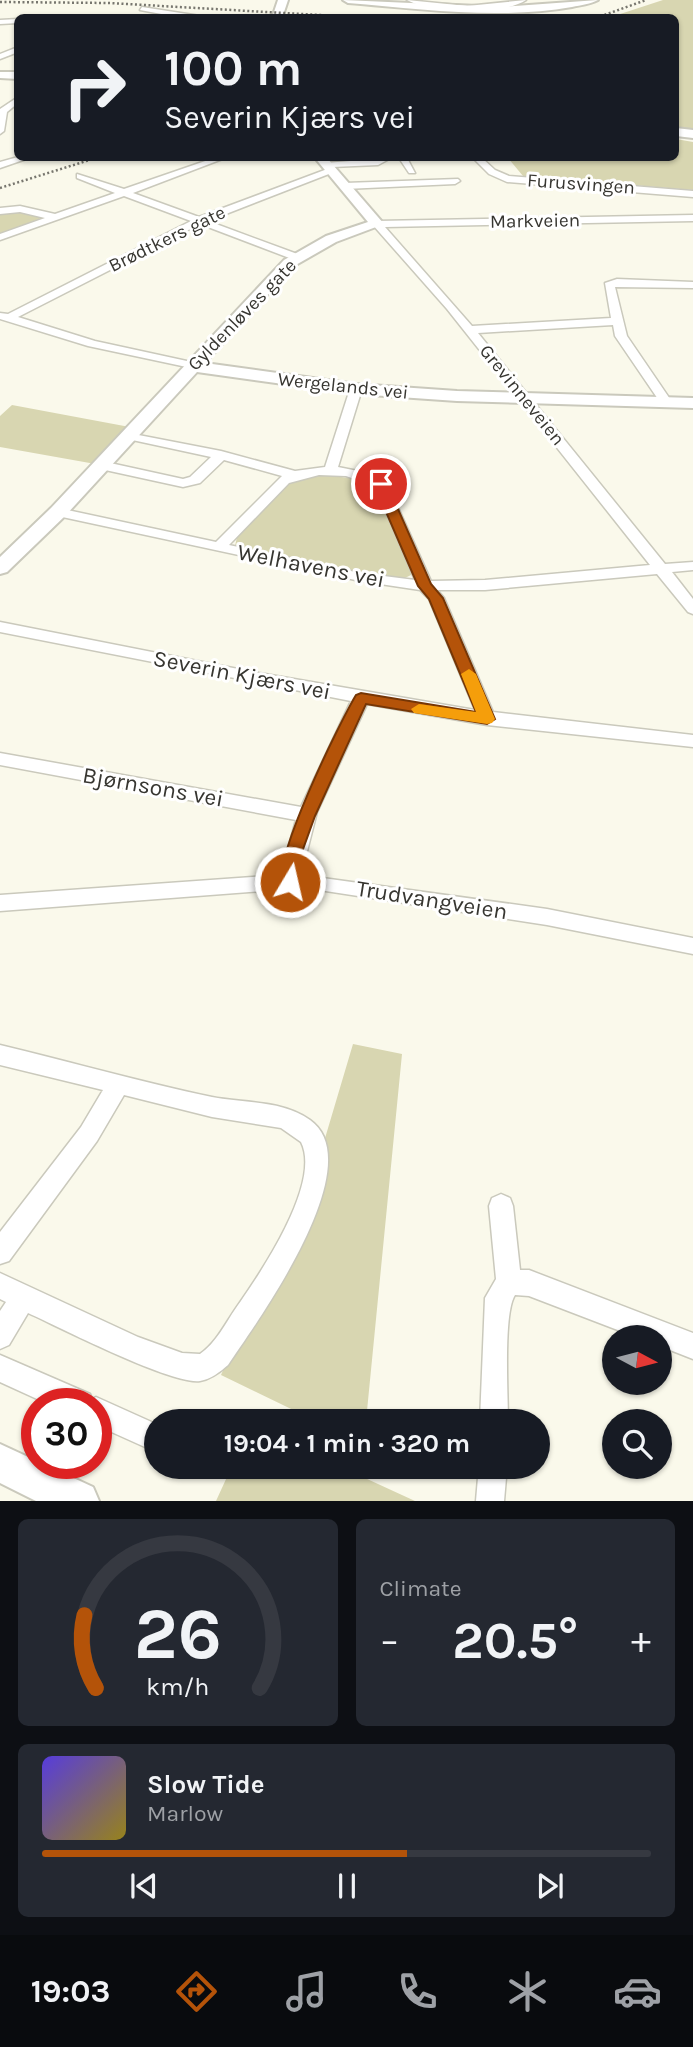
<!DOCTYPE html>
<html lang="en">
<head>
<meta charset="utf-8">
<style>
	:root { --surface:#171b24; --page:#242831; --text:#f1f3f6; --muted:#9ea1a6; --line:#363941; --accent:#b45309 }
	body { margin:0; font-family:Karla,sans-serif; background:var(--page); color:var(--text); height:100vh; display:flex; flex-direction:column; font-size:26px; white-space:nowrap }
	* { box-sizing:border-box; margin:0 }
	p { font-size:23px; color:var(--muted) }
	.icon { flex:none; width:38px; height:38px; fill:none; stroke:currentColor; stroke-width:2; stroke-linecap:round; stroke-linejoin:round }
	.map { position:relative; height:1501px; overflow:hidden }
	.details { display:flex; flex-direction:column; gap:18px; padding:18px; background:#0d0f14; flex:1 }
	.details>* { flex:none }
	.hud { position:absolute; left:14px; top:14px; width:665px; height:147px; border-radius:10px; box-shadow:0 2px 5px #0004; background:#171b24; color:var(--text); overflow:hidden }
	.needle { width:46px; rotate:97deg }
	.buttons { position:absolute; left:602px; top:1325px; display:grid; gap:14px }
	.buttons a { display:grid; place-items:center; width:70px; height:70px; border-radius:50%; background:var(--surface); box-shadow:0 2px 5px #0004; font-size:35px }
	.speed { position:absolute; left:21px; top:1388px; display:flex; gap:14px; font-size:35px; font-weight:700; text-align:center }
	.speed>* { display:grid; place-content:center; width:91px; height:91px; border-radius:50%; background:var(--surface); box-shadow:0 2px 5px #0004; line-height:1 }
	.speed .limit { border:10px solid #d22; background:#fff; color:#111 }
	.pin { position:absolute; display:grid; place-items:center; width:60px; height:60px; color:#fff; margin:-30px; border:4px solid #fff; border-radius:50%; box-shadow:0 2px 7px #0007 }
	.me { position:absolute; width:77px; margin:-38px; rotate:9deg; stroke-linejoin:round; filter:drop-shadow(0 0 5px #0008) }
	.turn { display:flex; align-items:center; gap:24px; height:147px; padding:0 35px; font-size:32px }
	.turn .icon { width:91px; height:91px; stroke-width:2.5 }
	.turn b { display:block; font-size:49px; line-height:60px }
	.big { font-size:52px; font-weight:700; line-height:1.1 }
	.details .widget { flex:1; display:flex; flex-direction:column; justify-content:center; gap:10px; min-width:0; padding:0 24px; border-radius:10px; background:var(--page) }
	.details .dial { align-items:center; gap:0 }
	.dial svg { height:182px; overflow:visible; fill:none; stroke:var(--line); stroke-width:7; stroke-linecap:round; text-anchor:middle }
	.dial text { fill:var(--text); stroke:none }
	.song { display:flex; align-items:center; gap:21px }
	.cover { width:84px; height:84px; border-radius:10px; background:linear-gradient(135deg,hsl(250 70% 55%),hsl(50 70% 35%)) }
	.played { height:7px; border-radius:4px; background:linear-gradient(90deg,var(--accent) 60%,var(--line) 60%) }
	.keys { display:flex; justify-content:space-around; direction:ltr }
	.heat { display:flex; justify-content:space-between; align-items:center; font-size:38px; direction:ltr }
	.details .tiles { flex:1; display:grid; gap:18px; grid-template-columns:1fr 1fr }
	.widget:last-child { grid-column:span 2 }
	.trip { position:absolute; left:144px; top:1409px; width:406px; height:70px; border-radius:35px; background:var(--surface); box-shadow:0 2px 5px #0004; font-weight:700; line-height:70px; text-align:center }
	.dock { display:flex; height:112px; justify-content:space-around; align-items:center; background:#090b0e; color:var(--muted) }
	.dock .icon { width:49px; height:49px }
	.dock .current { color:var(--accent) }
	.dock b { font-size:32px; color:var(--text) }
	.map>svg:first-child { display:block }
</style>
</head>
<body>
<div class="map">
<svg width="693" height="1501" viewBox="0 0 693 1501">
	<rect width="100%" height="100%" fill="#faf9eb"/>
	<path fill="#d8d6b1" d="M663,0h30v129l-17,-1v-110l-65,-1z
		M676,139l17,3v48l-170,-14 -15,-18h168z
		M28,211l16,6 -44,17v-22z
		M12,405l123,23 -34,37 -101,-18v-31z
		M314,474l45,5 17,7 37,86 -2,3 -8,4 -30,-3 -138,-30 2,-9 52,-55z
		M353,1044l49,10 -36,367h-50l-95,-46 102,-230z
		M232,1466l109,1 74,34h-199z"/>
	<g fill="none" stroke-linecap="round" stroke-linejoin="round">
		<defs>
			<path id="minor" d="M407,0l60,6 59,-6c-24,16 -94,14 -119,0z
				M142,7l58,9 3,2h-20l-43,-8z
				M18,19v4l-18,1v-4z
				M18,47v5l-18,7v-5z
				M18,97v6l-11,9 -3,19 -4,3v-25z
				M18,157l11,1 -29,10v-6z
				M214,158h11l-92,35 66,24 131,-49 -6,-1v-4l67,-5 -13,7 -46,2 4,3 -2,2 -126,49 92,34v4h-8l-92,-35 -182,93 77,24 101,22v6l-108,-23 -88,-27v-6l8,1 183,-93 -67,-25 -124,44v-6l45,-16 -25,-6 -20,2v-6l20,-2 35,8 60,-21 -38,-15v-4l47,15z
				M399,158h8l8,15h-6z
				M473,158h9l13,12 14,6 184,15v6l-186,-15 -18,-8z
				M458,179l2,2 -5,3 -110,5 -5,-3 5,-3z
				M693,215v6l-308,6 87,99 139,-8 -6,-35 12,-4 76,3v6l-78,-1 12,49 45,66 -6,4 -4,-1 -47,-69 -2,-11 -135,8 187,231 28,-2v8l-21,2 21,27v15l-5,-2 -31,-38 -172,16h-48l7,8 49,114 200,23v12l-206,-22 -120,-21 -50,108 -16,63 246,34 146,29v16l-146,-29 -228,-35 -29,-1 -290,22v-16l281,-20 15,-55 -296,-55v-12l301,54 50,-106 -351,-69v-10l259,51 216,37 -46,-111 -9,-9 -60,-9 -307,-66v-6l5,-1 158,34 66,-66 -58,-16 -24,23 -17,4 -87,-19 -2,-3 7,-4 82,18 7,-2 21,-20 -88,-19v-6l98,19 74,20 30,-4 25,-78 10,-3 2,3 -24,78 25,5 23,9 45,100 54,-1 165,-15 -203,-256 -75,-85 5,-3zM319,475l27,1 29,10 40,94 -55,-7 -131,-28 60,-62z
				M0,1045c71,17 141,37 212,52 31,6 71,3 98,23 62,44 -53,202 -82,245 -8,7 -17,14 -28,16 -28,4 -141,-54 -172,-68l-19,32 -9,4v-38l6,-9 -6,-3v-26l138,64 44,16 18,1c16,-11 25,-30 36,-46 24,-34 86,-125 65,-166l-20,-14 -69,-11 -88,-22 -27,46 -88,120 -9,3v-32l81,-105 22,-37 -103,-25z
				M501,1194l9,4 3,8 7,64h9l164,63v26l-33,-13v-9h-24l-107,-41 -14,-1c-12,18 -7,100 -7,126h-28l5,-123 11,-19 -7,-73 3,-8z
				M0,1355l90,39 2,5 4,-2 60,27v28l-60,-27v-21h-48l-48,-22z
				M479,1466h28l-3,35h-28z"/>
			<path id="secondary" d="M278,0h10l-6,18h-10z
				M343,0l158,7 97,-7c-7,4 -17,5 -26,7 -74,13 -150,2 -224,-4z
				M315,158h12l57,66 -48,18 -42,24 -89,97 151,21 101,7 236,7v10l-236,-7 -101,-7 -159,-22 -132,144 -58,56 -7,2v-17l51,-49 233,-248 42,-24 42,-14z
				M0,1444l93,43 6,14h-63l-36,-18z"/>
			<path id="primary" d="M0,72h18v7l-18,-1z
				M676,128l17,2v8l-17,-2z"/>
		</defs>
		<use href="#minor" stroke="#cac9bc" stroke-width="3"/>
		<use href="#secondary" stroke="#cac9bc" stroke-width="4"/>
		<use href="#primary" stroke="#cac9bc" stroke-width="4"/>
		<use href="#minor" fill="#fff" fill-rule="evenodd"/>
		<use href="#secondary" fill="#fff" fill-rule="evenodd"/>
		<use href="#primary" fill="#fff" fill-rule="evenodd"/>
		<path stroke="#77766e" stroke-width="2.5" stroke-dasharray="2 2.5" stroke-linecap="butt" d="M0,2l109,1 263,15
			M596,18l50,-18
			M0,188l96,-30"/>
	</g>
	<path fill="#b45309" stroke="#753606" stroke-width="2" d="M381,480l6,4 44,100 12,14 52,121 -8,5 -121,-20 -51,112 -13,36 -6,35h-13c-13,-24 57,-165 73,-192l5,-2 115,19 -47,-113 -11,-13 -44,-102z"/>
	<path fill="#f59e0b" d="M469,669l7,5 19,45 -3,4 -5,1 -73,-11 -3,-4 8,-5 57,8 -15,-38z"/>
	<g text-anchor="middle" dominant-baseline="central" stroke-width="6" stroke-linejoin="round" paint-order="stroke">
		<g font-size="19" fill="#373631" stroke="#fff">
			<text transform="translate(581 184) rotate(4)">Furusvingen</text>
			<text transform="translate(535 221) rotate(-1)">Markveien</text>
			<text transform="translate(167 239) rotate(-26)">Brødtkers gate</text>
			<text transform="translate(242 315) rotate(-46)">Gyldenløves gate</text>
			<text transform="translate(343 386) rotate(6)">Wergelands vei</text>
			<text transform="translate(522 395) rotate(51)">Grevinneveien</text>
		</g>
		<g font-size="23" fill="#373631" stroke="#fff">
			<text transform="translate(311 566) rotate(11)">Welhavens vei</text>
			<text transform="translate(242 675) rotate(11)">Severin Kjærs vei</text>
			<text transform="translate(153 787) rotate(10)">Bjørnsons vei</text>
			<text transform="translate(432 900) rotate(9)">Trudvangveien</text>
		</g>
	</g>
</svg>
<div class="buttons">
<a><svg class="needle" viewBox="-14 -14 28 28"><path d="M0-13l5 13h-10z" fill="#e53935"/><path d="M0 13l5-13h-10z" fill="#9ea1a6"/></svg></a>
<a><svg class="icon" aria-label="search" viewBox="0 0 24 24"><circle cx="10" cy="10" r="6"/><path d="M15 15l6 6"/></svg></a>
</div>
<div class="speed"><div class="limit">30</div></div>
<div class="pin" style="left:381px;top:484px;background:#d93025"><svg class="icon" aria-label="arrive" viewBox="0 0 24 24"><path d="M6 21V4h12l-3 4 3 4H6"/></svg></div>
<svg class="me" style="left:290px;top:882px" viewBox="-20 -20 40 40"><circle r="17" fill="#b45309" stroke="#fff" stroke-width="3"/><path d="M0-11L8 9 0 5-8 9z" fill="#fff"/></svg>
<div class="trip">19:04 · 1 min · 320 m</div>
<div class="hud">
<div class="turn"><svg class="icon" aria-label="right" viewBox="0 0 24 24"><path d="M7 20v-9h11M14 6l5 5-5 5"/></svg><div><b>100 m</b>Severin Kjærs vei</div></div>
</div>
</div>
<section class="details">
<div class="tiles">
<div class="widget dial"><svg viewBox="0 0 100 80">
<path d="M14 69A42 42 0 1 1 86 69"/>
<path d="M14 69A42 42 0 0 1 9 37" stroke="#b45309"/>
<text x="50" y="56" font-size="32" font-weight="700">26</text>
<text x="50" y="72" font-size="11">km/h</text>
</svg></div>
<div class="widget"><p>Climate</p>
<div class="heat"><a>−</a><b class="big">20.5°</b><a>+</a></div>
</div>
<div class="widget">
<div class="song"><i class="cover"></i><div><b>Slow Tide</b><p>Marlow</p></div></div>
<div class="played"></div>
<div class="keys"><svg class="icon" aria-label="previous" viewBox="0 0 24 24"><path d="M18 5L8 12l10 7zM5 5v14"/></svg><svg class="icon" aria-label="pause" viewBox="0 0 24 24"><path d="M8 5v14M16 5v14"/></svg><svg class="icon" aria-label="next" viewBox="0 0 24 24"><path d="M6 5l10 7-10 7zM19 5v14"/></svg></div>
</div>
</div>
</section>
<nav class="dock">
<b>19:03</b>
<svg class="icon current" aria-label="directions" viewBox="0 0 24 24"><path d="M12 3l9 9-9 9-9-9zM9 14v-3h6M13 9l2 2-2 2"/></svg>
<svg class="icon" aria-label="music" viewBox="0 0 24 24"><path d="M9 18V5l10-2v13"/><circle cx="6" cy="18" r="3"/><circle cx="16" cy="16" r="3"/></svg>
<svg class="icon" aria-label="phone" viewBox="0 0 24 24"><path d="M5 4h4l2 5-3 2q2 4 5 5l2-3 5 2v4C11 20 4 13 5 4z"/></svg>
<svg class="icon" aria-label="climate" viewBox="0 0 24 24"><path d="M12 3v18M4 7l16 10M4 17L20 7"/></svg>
<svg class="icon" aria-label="car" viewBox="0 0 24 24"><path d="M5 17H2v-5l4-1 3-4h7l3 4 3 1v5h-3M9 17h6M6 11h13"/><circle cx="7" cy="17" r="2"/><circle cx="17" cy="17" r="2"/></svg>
</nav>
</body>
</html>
